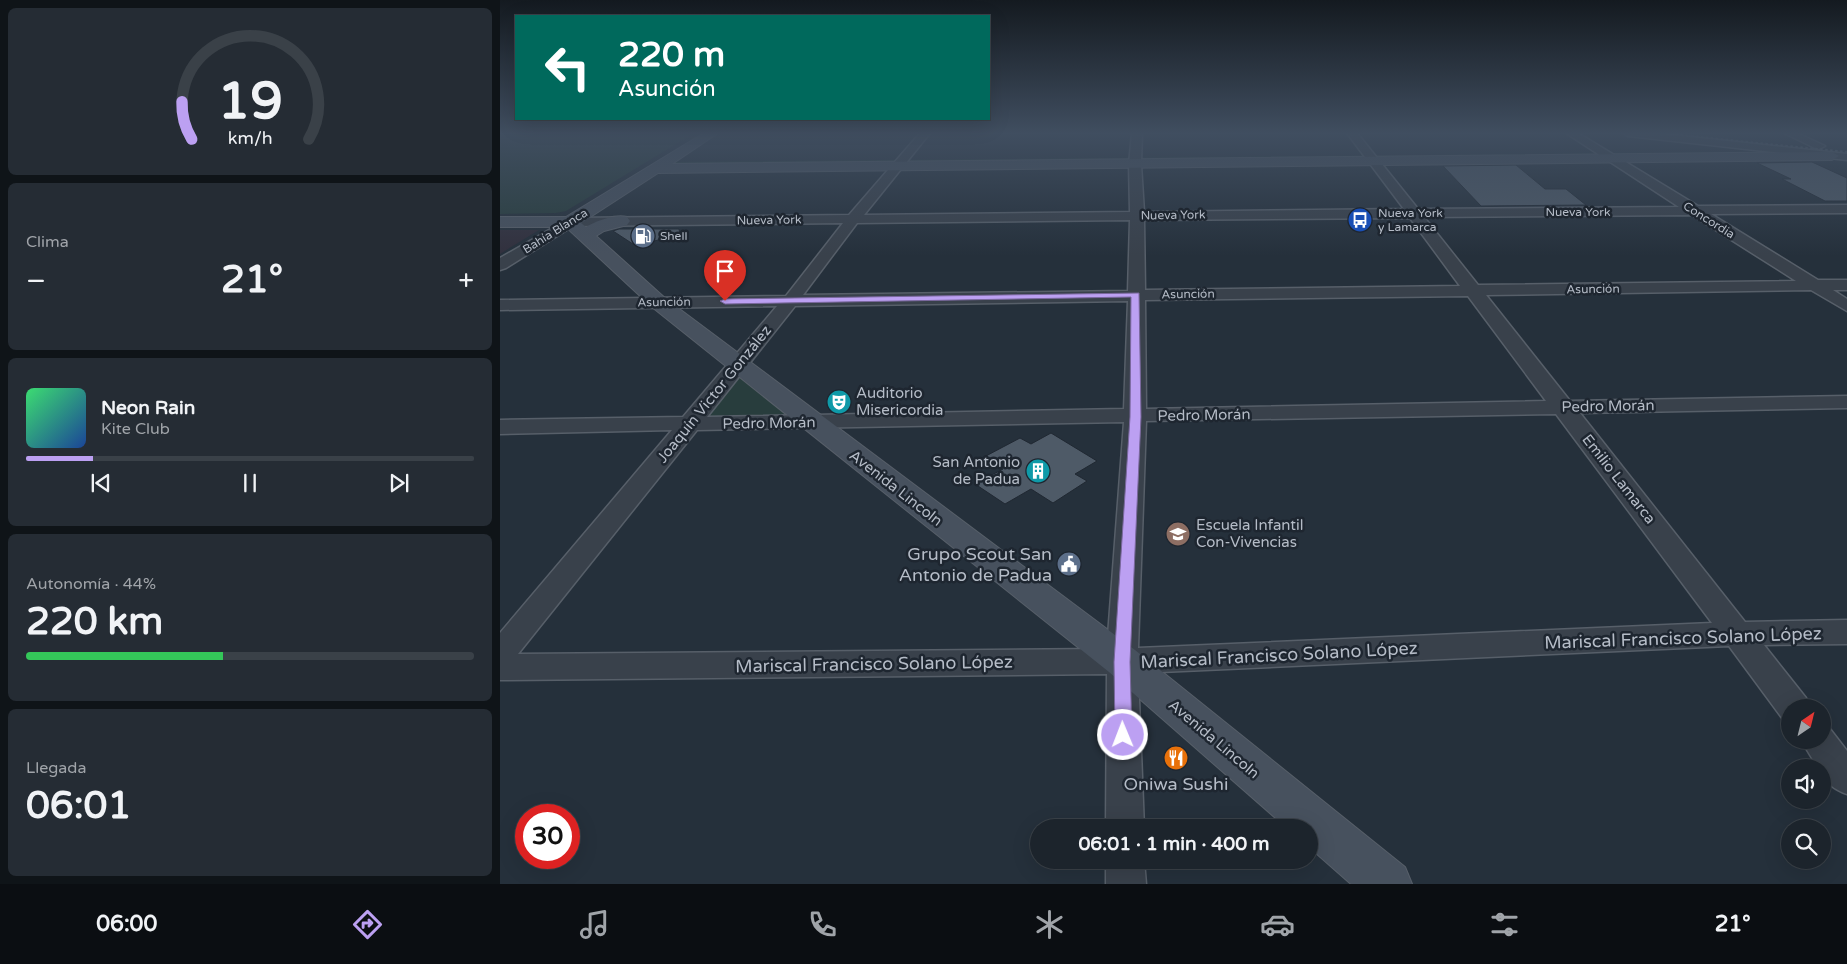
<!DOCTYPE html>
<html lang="es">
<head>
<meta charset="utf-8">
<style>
	:root { --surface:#1c242c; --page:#252c34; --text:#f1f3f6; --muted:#a0a4a9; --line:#3a4148; --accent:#bca0f2 }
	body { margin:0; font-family:"Varela Round",sans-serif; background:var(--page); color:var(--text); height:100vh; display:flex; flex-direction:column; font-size:19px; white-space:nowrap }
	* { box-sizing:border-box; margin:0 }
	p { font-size:16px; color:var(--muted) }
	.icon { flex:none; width:28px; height:28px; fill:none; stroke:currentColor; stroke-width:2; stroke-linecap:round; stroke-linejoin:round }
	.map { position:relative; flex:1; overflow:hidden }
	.drawer { display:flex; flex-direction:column; gap:8px; padding:8px; background:#0f1418; width:500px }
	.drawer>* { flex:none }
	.top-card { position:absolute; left:15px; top:15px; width:475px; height:105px; border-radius:0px; box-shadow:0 5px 20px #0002,0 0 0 1px var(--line); background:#00695c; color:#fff; overflow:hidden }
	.needle { width:32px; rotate:35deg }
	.controls { position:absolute; left:1281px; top:699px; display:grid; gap:10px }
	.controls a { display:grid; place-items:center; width:50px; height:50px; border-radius:50%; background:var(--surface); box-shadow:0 5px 20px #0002,0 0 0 1px var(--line); font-size:25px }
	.speed { position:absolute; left:15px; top:804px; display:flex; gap:10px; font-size:25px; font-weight:700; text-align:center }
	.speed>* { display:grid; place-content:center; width:65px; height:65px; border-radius:50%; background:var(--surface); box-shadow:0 5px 20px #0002,0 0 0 1px var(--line); line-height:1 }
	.speed .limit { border:8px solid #d22; background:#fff; color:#111 }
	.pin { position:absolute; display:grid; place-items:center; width:42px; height:42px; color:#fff; margin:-51px -21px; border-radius:50% 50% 50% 0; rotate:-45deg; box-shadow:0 0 5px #0007 }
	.pin .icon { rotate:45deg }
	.me { position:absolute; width:55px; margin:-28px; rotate:359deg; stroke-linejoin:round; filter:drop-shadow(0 0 4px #0008) }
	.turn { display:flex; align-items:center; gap:18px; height:105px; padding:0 20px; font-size:22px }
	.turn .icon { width:65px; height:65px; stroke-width:2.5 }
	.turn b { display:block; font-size:35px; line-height:42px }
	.big { font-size:38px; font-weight:700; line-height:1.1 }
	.drawer .card { flex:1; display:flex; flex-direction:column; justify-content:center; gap:8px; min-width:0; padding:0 18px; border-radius:8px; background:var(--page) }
	.drawer .dial { align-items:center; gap:0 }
	.dial svg { height:130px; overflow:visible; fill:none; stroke:var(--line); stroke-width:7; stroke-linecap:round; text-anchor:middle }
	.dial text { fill:var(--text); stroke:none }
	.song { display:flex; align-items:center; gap:15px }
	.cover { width:60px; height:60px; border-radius:8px; background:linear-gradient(135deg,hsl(140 70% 55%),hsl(220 70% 35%)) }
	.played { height:5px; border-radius:2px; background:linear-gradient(90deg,var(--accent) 15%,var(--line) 15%) }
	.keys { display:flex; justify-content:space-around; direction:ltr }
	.heat { display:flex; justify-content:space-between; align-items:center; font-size:28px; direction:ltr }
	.charge { height:8px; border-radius:4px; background:linear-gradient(90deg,#34c759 44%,var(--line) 0) }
	.trip { position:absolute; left:530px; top:819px; width:288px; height:50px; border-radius:25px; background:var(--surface); box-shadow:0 5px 20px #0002,0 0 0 1px var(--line); font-weight:700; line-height:50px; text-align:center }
	.dock { display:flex; height:80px; justify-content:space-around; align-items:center; background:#0b0e12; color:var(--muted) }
	.dock .icon { width:35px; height:35px }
	.dock .on { color:var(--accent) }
	.dock b { font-size:22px; color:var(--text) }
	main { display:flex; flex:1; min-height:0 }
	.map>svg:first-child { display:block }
</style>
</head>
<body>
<main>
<section class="drawer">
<div class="card dial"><svg viewBox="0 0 100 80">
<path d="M14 69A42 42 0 1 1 86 69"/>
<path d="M14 69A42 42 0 0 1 8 46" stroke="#bca0f2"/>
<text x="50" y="56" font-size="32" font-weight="700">19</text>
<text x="50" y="72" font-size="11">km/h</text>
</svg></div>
<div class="card"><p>Clima</p>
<div class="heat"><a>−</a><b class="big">21°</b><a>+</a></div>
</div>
<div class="card">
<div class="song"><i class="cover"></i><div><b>Neon Rain</b><p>Kite Club</p></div></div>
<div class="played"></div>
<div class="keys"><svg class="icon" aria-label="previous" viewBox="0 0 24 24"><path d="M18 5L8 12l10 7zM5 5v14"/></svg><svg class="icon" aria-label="pause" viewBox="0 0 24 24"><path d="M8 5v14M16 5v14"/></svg><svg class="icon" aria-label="next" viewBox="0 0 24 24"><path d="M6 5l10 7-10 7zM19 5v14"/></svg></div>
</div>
<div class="card"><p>Autonomía · 44%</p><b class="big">220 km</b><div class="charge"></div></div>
<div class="card"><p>Llegada</p><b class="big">06:01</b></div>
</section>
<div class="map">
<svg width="1347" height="884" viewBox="0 0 1347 884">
	<rect width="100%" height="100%" fill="#25303b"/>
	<path fill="#31303d" d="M0,230h39l-39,24z"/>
	<path fill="#283d3d" d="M0,133h194l-128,78 -10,2 -56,1z
		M1258,152l10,5 -1113,12 11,-7z
		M238,364l72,58 -121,2z"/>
	<path fill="#4e5a67" stroke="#202832" d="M1312,162l35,16v23h-22l-43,-22h9l-34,-16z
		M1016,165l29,24h21l20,16 -105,1 -38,-40z
		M119,229h60l1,5 -44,12 -23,-15z
		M551,433l46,28 -22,13 12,7 -34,22 -22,-14 -26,15 -30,-20 28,-15 -19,-12 36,-19 11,6z"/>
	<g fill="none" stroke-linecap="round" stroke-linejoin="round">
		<defs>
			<path id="street" d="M420,133h10l-66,82 266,-3 -1,-48 3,-31h10l-1,31 3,48 260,-3 -57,-76h10l61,76 261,-2 -113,-74h12l120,73 149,-1v8l-136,1 107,66h29v10h-14l14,9v12l-36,-21 -325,5 84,106 277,-5v12l-267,5 165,209 102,-2v24l-83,1 42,53 4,10h-20v13l-8,-3 -53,-72 -591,27 6,155h-38l1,-154 -607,6v-47l172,-203 -172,4v-14l183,-3 94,-111 -277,4v-10l286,-4 57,-73 -270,3 -67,42 -6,2v-12l70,-40 279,-3zM1192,215l104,66 -318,4 -54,-68zM910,218l50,68 -315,4 -1,-70zM630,220l-2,71 -325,4 54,-72zM968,296l78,105 -400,8 -1,-109zM628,301l-4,108 -417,8 88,-111zM1056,414l156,209 -574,25 8,-227zM624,422l-17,227 -589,5 179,-224z
				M1123,133h31l193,21v6l-219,-24z
				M1284,133h13l28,13 -6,3 -4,-1z
				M1322,727l8,2 17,22v43c-12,-4 -25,-13 -25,-26h-4l-17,-28h21z
				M606,860h38l2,24h-40z"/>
			<path id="secondary" d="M204,133h14l-46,31 1160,-12 7,4 -7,4 -1174,13 -77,50 5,4c10,-6 29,-13 41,-10l3,4 -3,4 -23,6 -8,5 70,63 469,351 270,217 7,17h-61l-42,-37v-19h-22l-178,-156 -457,-365 -86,-80h-66v-10h66z"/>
		</defs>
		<use href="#street" stroke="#575f69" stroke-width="3"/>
		<use href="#secondary" stroke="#575f69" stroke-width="2"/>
		<use href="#street" fill="#39414b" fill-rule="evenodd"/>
		<use href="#secondary" fill="#47515e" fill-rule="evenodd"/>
		<path stroke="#5b6672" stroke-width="2" stroke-dasharray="2.5 2.5" stroke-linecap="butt" d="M1161,133l186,19"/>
	</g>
	<linearGradient id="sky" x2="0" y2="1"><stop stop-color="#141a20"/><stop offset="0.52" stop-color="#404e60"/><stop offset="1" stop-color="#404e60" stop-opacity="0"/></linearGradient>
	<rect width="1347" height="256" fill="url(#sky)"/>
	<path fill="#bca0f2" stroke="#7a689d" d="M639,293l2,124 -11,245 2,73 -3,6 -6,2 -6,-2 -2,-6 -1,-73 16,-245 1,-120 -406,7 -5,-3 5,-2z"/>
	<defs>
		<symbol id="bus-disc" viewBox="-11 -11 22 22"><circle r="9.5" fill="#1a4fb4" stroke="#1e2630"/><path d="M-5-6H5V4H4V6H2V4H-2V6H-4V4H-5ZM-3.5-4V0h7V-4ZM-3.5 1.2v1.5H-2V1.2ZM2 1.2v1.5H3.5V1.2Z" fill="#fff"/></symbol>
		<symbol id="fuel-disc" viewBox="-11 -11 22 22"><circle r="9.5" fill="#5c6f8a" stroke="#1e2630"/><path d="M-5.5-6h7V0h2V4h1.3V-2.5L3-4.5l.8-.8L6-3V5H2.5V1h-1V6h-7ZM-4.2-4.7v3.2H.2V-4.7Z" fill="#fff"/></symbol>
		<symbol id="theatre-disc" viewBox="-11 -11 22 22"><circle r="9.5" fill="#0f9aa8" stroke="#1e2630"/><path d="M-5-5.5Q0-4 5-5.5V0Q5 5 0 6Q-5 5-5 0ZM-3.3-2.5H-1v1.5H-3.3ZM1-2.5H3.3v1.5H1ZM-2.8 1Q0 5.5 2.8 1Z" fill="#fff"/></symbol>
		<symbol id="building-disc" viewBox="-11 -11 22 22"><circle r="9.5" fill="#0f9aa8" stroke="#1e2630"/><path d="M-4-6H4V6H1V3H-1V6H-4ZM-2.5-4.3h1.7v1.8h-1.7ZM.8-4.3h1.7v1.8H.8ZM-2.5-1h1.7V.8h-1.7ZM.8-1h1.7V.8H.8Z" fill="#fff"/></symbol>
		<symbol id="school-disc" viewBox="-11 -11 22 22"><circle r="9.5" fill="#8d6e63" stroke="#1e2630"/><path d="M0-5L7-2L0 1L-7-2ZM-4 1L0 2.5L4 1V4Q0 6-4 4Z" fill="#fff"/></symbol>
		<symbol id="civic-disc" viewBox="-11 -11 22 22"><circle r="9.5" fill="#5c6f8a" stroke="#1e2630"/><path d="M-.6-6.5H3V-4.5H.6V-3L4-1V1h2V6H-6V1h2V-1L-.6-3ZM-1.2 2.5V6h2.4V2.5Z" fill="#fff"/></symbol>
		<symbol id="restaurant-disc" viewBox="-11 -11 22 22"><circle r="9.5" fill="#e8710a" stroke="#1e2630"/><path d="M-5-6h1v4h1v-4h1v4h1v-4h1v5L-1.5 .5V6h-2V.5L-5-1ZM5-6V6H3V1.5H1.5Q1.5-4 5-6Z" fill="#fff"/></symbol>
	</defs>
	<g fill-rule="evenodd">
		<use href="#bus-disc" x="846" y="206" width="28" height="28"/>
		<use href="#fuel-disc" x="129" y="222" width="28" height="28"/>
		<use href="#theatre-disc" x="325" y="388" width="28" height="28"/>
		<use href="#building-disc" x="524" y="457" width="28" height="28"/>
		<use href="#school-disc" x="664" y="520" width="28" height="28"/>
		<use href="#civic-disc" x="555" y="550" width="28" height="28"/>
		<use href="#restaurant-disc" x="662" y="744" width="28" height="28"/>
	</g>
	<g text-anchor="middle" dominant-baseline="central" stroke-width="5" stroke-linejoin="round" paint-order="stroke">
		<g font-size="12" fill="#b5bcc7" stroke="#1e2630">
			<text x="1078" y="212">Nueva York</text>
			<text transform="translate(673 215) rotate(-1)">Nueva York</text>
			<text transform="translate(269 220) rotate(-1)">Nueva York</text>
			<text transform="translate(1209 220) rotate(32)">Concordia</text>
			<text transform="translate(55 231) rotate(-32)">Bahía Blanca</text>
			<text transform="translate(1093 289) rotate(-1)">Asunción</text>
			<text transform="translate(688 294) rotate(-1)">Asunción</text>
			<text transform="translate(164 302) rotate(-1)">Asunción</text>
		</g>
		<g font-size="12" fill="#b5bcc7" stroke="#1e2630" text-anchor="start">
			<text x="878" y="213">Nueva York<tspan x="878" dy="14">y Lamarca</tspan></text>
			<text x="160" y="236">Shell</text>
		</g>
		<g font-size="15" fill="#b5bcc7" stroke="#1e2630" text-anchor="start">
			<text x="356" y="393">Auditorio<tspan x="356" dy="17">Misericordia</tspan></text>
			<text x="520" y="462" text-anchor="end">San Antonio<tspan x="520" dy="17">de Padua</tspan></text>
			<text x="696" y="525">Escuela Infantil<tspan x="696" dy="17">Con-Vivencias</tspan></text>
		</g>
		<g font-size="15" fill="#b5bcc7" stroke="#1e2630">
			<text transform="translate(214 394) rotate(-51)">Joaquín Victor González</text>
			<text transform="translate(1108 406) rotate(-1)">Pedro Morán</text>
			<text transform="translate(704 415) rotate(-1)">Pedro Morán</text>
			<text transform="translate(269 423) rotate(-1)">Pedro Morán</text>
			<text transform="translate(1119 479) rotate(52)">Emilio Lamarca</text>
			<text transform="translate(396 488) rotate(38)">Avenida Lincoln</text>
			<text transform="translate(714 739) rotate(40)">Avenida Lincoln</text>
		</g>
		<g font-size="18" fill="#b5bcc7" stroke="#1e2630" text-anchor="end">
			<text x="552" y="554">Grupo Scout San<tspan x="552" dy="21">Antonio de Padua</tspan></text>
			<text x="676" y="784" text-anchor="middle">Oniwa Sushi</text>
		</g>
		<g font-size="18" fill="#b5bcc7" stroke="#1e2630">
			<text transform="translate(1183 638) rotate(-2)">Mariscal Francisco Solano López</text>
			<text transform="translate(779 655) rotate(-3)">Mariscal Francisco Solano López</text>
			<text transform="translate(374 664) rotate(-1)">Mariscal Francisco Solano López</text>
		</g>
	</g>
</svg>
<div class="controls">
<a><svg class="needle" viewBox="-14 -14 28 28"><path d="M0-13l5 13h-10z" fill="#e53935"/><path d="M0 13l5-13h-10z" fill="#a0a4a9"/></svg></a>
<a><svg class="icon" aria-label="sound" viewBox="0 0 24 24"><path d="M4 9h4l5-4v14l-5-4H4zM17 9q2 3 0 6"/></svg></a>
<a><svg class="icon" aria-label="search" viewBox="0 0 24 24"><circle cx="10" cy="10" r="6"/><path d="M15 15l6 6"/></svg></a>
</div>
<div class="speed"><div class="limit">30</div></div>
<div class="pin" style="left:225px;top:301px;background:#d93025"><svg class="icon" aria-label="arrive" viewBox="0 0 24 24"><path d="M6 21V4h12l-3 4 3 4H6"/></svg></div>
<svg class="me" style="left:623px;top:735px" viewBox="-20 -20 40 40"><circle r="17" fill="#bca0f2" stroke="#fff" stroke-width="3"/><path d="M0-11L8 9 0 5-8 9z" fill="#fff"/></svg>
<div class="trip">06:01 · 1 min · 400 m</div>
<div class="top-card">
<div class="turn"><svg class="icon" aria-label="left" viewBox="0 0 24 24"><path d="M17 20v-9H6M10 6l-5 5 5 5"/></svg><div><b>220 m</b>Asunción</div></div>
</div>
</div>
</main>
<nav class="dock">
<b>06:00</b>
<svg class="icon on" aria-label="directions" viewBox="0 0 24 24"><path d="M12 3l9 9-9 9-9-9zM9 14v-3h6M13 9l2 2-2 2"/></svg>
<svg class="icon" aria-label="music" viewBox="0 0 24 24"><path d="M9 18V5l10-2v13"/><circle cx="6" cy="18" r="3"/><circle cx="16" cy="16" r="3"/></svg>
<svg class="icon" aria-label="phone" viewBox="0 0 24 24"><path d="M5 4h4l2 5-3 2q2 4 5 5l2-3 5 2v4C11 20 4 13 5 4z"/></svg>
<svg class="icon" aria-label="climate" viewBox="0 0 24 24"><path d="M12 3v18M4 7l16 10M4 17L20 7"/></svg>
<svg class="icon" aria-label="car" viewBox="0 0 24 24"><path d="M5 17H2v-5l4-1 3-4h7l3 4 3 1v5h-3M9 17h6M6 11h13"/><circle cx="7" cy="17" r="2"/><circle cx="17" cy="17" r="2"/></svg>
<svg class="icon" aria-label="filters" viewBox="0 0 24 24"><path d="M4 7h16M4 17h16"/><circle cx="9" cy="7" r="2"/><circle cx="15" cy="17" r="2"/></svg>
<b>21°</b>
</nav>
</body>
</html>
